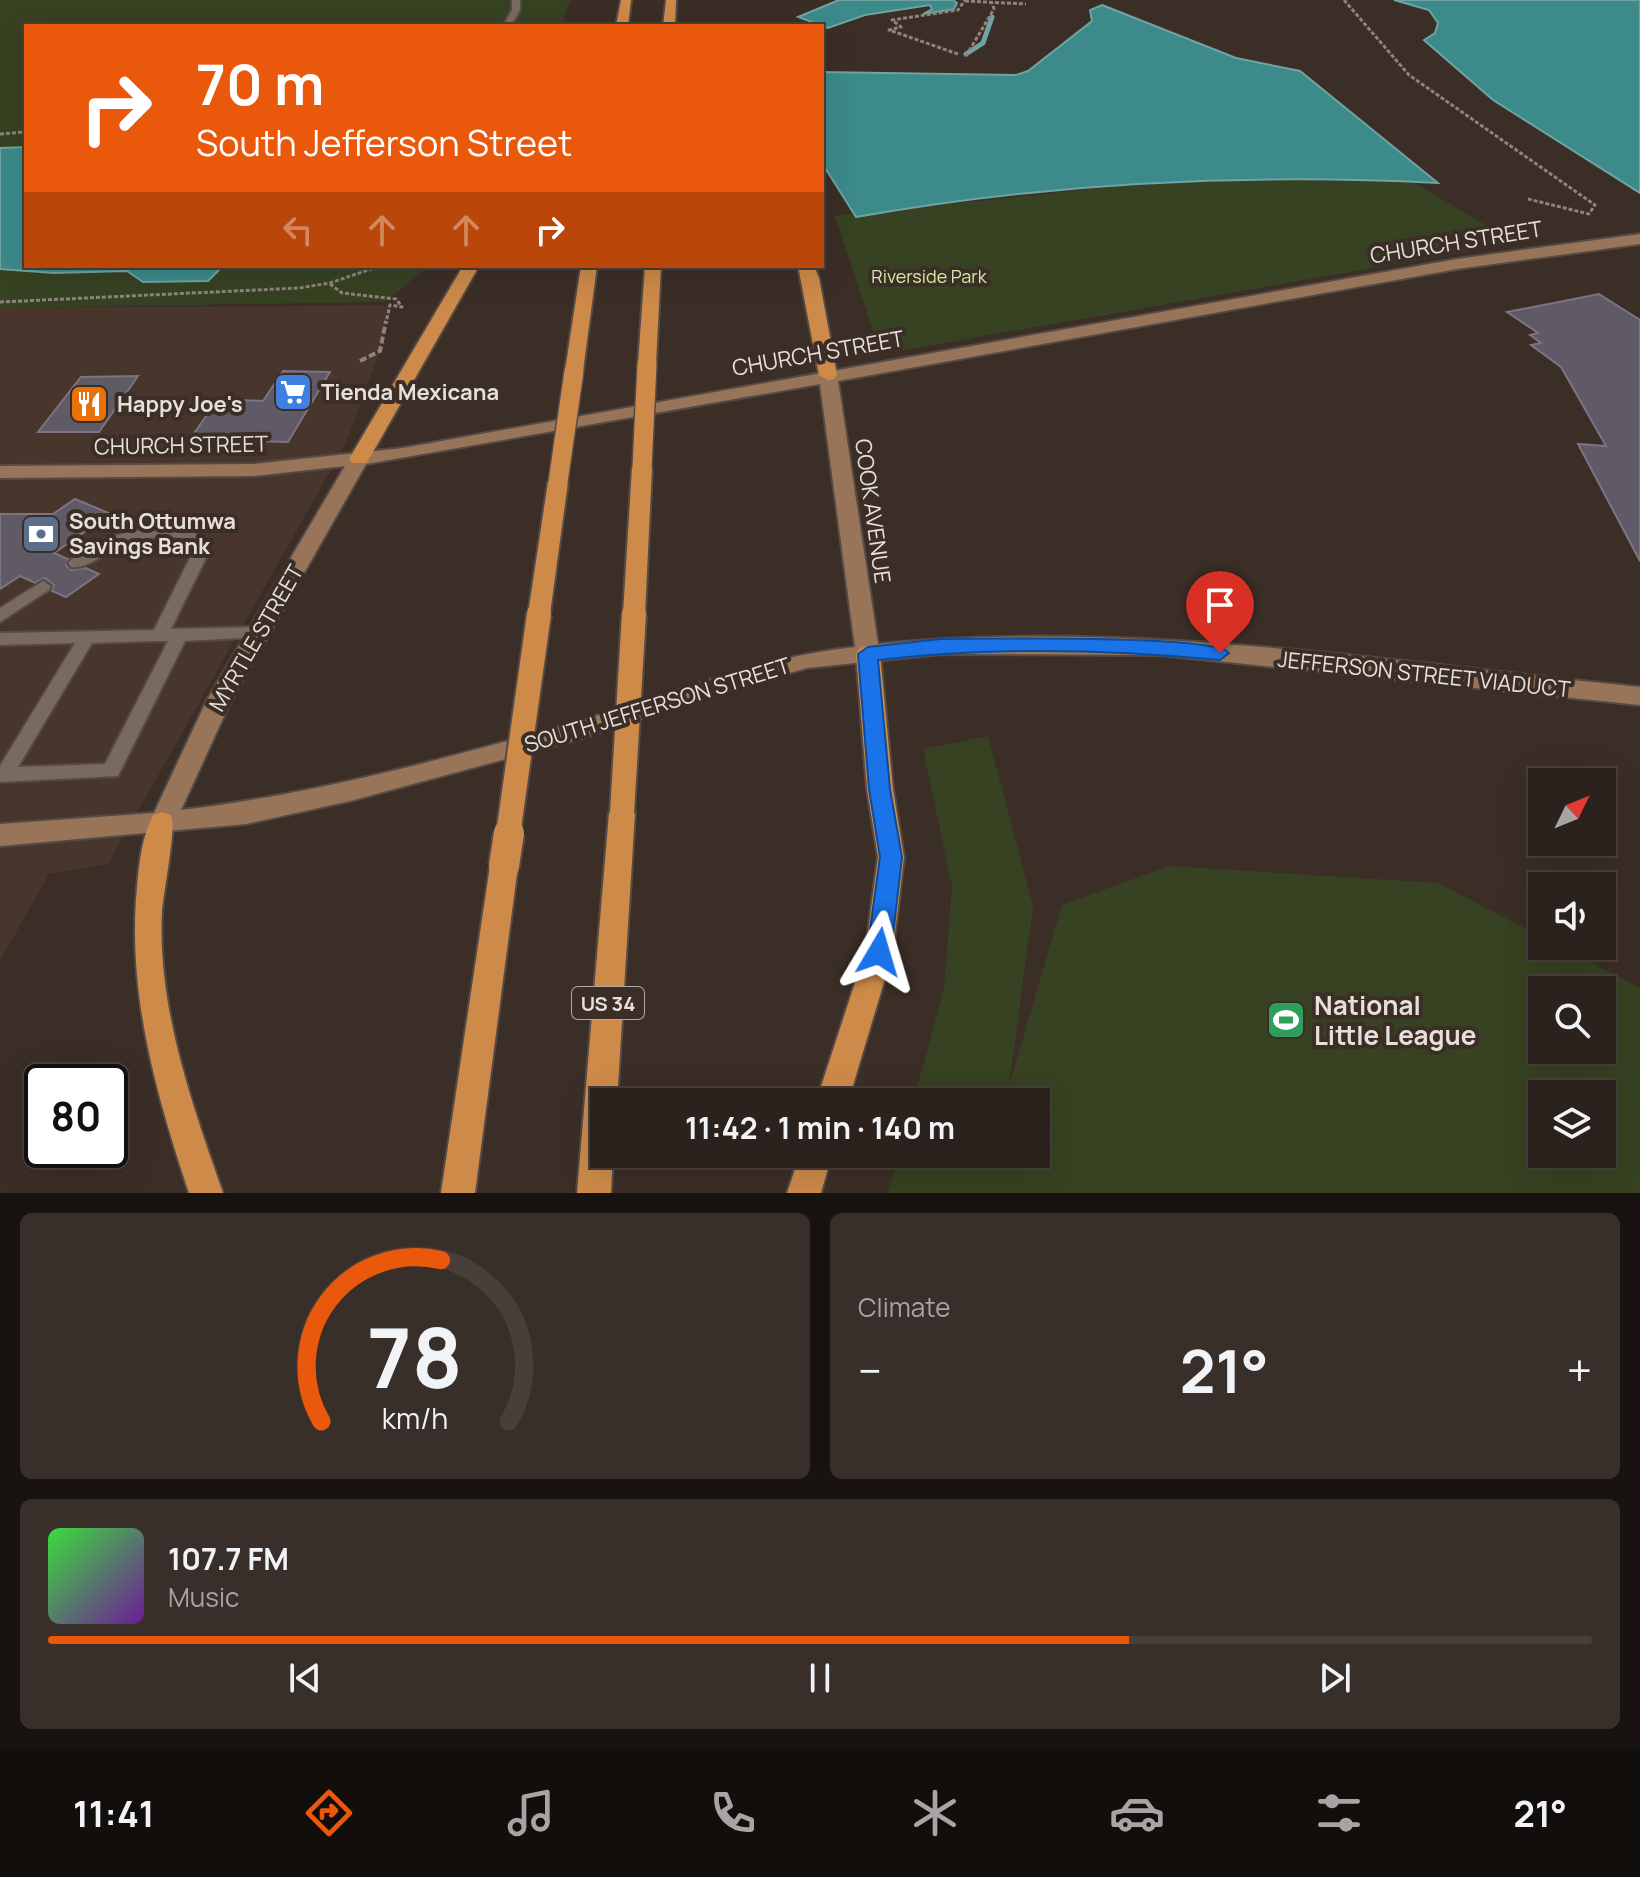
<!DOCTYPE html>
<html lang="en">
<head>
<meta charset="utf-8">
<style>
	:root { --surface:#2c221d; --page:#382f2a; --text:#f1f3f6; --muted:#a6a4a4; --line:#483f3b; --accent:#ea580c }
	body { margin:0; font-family:Manrope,sans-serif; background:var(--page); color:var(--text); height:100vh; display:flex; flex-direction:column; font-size:30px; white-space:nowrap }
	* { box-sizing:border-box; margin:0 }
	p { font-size:26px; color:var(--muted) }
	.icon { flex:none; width:44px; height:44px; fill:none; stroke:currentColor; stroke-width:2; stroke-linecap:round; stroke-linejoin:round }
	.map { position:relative; height:1193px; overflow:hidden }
	.details { display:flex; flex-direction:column; gap:20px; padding:20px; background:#181310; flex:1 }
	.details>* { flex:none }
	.banner { position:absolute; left:24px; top:24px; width:800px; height:244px; border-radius:0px; box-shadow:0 8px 32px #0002,0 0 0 2px var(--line); background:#ea580c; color:#fff; overflow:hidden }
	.needle { width:52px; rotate:47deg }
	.tools { position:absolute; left:1528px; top:768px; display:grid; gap:16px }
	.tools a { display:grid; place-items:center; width:88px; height:88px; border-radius:0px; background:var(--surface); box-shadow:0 8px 32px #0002,0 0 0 2px var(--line); font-size:40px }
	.speed { position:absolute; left:24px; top:1064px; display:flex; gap:16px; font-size:40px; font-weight:700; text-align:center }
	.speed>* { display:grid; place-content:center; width:104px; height:104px; border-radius:50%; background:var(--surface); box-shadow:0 8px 32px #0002,0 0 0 2px var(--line); line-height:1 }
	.speed .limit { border:4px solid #111; border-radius:12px; background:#fff; color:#111 }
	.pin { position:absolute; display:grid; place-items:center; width:68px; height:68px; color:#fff; margin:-82px -34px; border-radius:50% 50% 50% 0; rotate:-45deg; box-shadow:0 0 8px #0007 }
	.pin .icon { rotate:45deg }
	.me { position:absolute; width:88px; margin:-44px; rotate:7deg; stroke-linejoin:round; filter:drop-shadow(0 0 6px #0008) }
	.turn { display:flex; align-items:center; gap:28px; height:168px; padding:0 40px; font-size:36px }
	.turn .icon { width:104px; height:104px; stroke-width:2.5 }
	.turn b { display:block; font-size:56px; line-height:68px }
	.lanes { display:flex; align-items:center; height:76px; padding:0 40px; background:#0003; justify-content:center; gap:40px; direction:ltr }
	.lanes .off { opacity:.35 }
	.big { font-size:60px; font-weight:700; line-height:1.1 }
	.details .widget { flex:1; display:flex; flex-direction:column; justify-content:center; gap:12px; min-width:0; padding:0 28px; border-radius:12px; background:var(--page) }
	.details .dial { align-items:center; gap:0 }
	.dial svg { height:208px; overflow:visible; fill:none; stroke:var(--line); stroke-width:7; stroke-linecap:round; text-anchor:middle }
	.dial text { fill:var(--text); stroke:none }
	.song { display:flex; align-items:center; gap:24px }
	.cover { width:96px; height:96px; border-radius:12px; background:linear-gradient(135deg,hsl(120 70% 55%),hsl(280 70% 35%)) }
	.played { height:8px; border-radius:4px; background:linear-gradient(90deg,var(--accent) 70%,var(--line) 70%) }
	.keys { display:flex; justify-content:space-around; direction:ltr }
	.heat { display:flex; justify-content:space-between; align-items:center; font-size:44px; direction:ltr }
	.details .tiles { flex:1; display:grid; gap:20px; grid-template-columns:1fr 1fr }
	.widget:last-child { grid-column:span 2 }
	.trip { position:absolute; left:590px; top:1088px; width:460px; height:80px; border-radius:0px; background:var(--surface); box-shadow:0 8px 32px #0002,0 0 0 2px var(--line); font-weight:700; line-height:80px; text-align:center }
	.dock { display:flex; height:128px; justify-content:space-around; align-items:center; background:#120e0c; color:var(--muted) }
	.dock .icon { width:56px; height:56px }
	.dock .current { color:var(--accent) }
	.dock b { font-size:36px; color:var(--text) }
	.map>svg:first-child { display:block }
</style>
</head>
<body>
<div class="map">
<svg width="1640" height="1193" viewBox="0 0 1640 1193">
	<rect width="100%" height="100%" fill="#3b2e27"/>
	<path fill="#48352b" d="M390,305l-10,46 -35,94 -237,419 -59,10 -49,87v-653z"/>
	<path fill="#374222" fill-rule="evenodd" d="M0,0h570l-9,26h-535v240h403l-44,36 -385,6z
		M1186,179l227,3 103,61 -635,111 -46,-138z
		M988,736l45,170 -24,180 53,-181 107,-39 269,17 104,54v9h17l81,42v205h-752l11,-39h137v-52h-123l31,-113 8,-103 -29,-137zM1542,990h60v60h-60zM1542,1094h60v60h-60z"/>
	<path fill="#3c8a8a" stroke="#6fa4a2" stroke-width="2" d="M839,0h114l4,3 -3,6 -31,5 9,-5 -2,-4 -65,10 -37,13 -30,-11z
		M1394,0h246v193l-147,-93 -69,-60 11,-7 3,-10 -9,-13z
		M1102,5l134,53 64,13 138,112c-195,-10 -390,0 -582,34l-34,-54v-91l194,3 12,-4 64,-50 -2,-11z
		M26,147v119h197l-15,15 -65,1 -16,-11 -73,2 -54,-4v-121z"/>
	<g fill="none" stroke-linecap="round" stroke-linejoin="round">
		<path stroke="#6fa4a2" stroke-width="5" d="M966,54l17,-11 9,-26"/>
	</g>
	<path fill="#605966" stroke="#7c7482" stroke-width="2" d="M1599,294l41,26v241l-62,-117 28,2 -45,-79 -30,-22 10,-2 -11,-8 8,-2 -31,-21z
		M283,371l47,1 -42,70 -98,-3 28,-40 45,2z
		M138,376l-39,56h-61l43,-55z
		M75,499l36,15 -57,39 14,6 -2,6 5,5 15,-2 13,6 -33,23 -14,-6 2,-6 -9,-7 -10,5 -15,-7 -20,13v-75h53z"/>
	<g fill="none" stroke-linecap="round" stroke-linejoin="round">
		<defs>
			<path id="service" d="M512,0h8v10l-9,16h-8l9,-16z
				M173,527l21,3 12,28 -35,71 86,-2 6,2 2,4 -2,4 -78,4 -67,135 -118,6v-16l75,-123 -75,2v-12l154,-3 36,-72 -7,-20c-20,-2 -40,-1 -59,6 -16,6 -37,26 -53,23l-3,-4c24,-27 71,-35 105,-36zM154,641h14l-63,123 -87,3 74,-124z
				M43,581l8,5 -2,4 -49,32v-14z"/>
			<path id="secondary" d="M1640,234v10l-183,25 -619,112 40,263c250,-25 513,18 762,43v18l-480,-50 -219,-1 -134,14 -104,29 -120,41 -233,63 -104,23 -246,22v-22l154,-11 52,-111 139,-236 -92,10 -253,2v-12l253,-2 150,-16 1054,-189zM820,384l35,263c-96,10 -183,47 -276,74 -130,37 -263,73 -398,89l49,-107 136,-239z"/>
			<path id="trunk" d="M621,0h10l-3,26h-12z
				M666,0h10l-1,26h-12z
				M463,266h16l-110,193 -3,4h-14l-3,-4z
				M581,266h16l-14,105 -9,5 -9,-5z
				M645,266h16l-5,98 -9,5 -9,-5z
				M798,266h16l5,12 18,97 -3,4 -6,1 -9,-5z
				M642,462l10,6 -7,146 -11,8 -11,-8 9,-146z
				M558,476l10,6 -18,132 -11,8 -11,-8 20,-132z
				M868,646l8,2 4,6 13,135 11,68 -11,95 -45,150h-32l49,-150 13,-95 -11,-68 -11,-135 4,-6z
				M622,802l9,4 4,7 -18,289h-13v52h9l-2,39h-34l32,-380 4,-7z
				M162,812l9,3c6,11 -8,78 -9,97 -5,95 30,192 61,281h-34c-33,-99 -62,-200 -52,-306 2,-23 5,-51 16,-72z
				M504,855l10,3 4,8 -43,327h-34l49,-327 4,-8z
				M800,1154h32l-11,39h-34z"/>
		</defs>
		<use href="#service" stroke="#554a45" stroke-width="4"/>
		<use href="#secondary" stroke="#554a45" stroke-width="4"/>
		<use href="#trunk" stroke="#554a45" stroke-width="4"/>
		<path stroke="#8e837d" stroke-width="3" stroke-dasharray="4 2" stroke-linecap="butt" d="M1344,0l65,75 186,130 -6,9 -61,-15
			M965,1l61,3
			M958,54l-69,-24 12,-3 -9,-7 66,-10 7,-10
			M966,56l28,-47 -2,-6
			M0,134l26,-2
			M330,284l12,9 54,6 6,8 -12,-2 -4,18
			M0,302l299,-14 31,-5 50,-17"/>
		<path stroke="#8e837d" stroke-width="4" stroke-dasharray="7 3" stroke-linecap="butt" d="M360,361l20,-10 6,-30"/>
		<use href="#service" fill="#786961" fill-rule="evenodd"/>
		<use href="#secondary" fill="#987558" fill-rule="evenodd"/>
		<use href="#trunk" fill="#cd8a49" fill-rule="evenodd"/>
		<defs>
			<path id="trunk-bridge-far2" d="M642,468l5,-104
				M558,482l16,-111"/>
			<path id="trunk-bridge-far1" d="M622,813l12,-199
				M508,835l31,-221"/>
			<path id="trunk-bridge" d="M504,866l5,-33"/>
		</defs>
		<use href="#trunk-bridge-far2" stroke="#554a45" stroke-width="22" stroke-linecap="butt"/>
		<use href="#trunk-bridge-far1" stroke="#554a45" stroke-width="28" stroke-linecap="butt"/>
		<use href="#trunk-bridge" stroke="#554a45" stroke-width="34" stroke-linecap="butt"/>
		<use href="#trunk-bridge-far2" stroke="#cd8a49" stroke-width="19"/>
		<use href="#trunk-bridge-far1" stroke="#cd8a49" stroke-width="24"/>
		<use href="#trunk-bridge" stroke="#cd8a49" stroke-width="30"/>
	</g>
	<path fill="#1a73e8" stroke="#114b97" stroke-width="2" d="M941,639c37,0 275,-5 288,14l-9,7c-112,-11 -230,-13 -342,0l12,129 12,68 -11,95 -3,7 -9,3 -8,-3 -4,-7 13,-95 -11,-68 -11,-135 10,-7z"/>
	<defs>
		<symbol id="supermarket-square" viewBox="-11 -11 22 22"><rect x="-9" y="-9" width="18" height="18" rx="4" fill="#3f7fe0" stroke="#3b2e27"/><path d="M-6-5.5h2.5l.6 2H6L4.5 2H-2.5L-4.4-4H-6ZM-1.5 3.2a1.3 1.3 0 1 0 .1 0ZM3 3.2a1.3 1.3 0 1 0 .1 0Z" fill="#fff"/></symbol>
		<symbol id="restaurant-square" viewBox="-11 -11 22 22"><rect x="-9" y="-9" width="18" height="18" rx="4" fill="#e8710a" stroke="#3b2e27"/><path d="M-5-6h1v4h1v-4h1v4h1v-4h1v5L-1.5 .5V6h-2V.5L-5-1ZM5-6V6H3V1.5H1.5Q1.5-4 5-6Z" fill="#fff"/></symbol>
		<symbol id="bank-square" viewBox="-11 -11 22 22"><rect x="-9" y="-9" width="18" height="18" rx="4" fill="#5c6f8a" stroke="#3b2e27"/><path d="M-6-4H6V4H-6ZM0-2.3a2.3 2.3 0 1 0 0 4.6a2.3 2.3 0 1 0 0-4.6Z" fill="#fff"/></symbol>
		<symbol id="stadium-square" viewBox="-11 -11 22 22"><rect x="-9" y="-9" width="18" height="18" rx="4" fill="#2e9e5b" stroke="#3b2e27"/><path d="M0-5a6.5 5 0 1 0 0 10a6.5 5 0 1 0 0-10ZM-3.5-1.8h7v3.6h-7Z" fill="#fff"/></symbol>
	</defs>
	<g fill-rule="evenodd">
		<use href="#supermarket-square" x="271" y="370" width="44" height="44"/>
		<use href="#restaurant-square" x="67" y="382" width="44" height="44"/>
		<use href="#bank-square" x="19" y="512" width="44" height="44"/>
		<use href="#stadium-square" x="1264" y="998" width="44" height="44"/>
	</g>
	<g text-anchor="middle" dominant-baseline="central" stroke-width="8" stroke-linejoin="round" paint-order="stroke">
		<g font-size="18" fill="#cfec9e" stroke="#3b2e27">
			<text x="929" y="276">Riverside Park</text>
		</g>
		<rect fill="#3b2e27" stroke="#b3aaa4" stroke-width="2" x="572" y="987" width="72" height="32" rx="6"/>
		<g font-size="20" font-weight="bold" fill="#e7dfda">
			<text x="608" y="1003">US 34</text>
		</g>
		<g font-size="22" fill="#e7dfda" stroke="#3b2e27">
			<text transform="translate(1456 242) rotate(-9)">CHURCH STREET</text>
			<text transform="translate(818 353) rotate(-10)">CHURCH STREET</text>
			<text transform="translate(181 445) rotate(-1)">CHURCH STREET</text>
			<text transform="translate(873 511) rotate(82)">COOK AVENUE</text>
			<text transform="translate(256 638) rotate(-60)">MYRTLE STREET</text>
			<text transform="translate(1424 674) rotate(6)">JEFFERSON STREET VIADUCT</text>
			<text transform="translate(657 705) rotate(-17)">SOUTH JEFFERSON STREET</text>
		</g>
		<g font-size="22" font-weight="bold" fill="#e7dfda" stroke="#3b2e27" text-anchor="start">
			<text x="321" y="392">Tienda Mexicana</text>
			<text x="117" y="404">Happy Joe's</text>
			<text x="69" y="521">South Ottumwa<tspan x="69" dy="25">Savings Bank</tspan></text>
		</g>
		<g font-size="26" font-weight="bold" fill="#e7dfda" stroke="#3b2e27" text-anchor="start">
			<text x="1314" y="1005">National<tspan x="1314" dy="30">Little League</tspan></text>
		</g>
	</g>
</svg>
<div class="tools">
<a><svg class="needle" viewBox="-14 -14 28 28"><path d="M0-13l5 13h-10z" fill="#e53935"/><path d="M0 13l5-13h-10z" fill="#a6a4a4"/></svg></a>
<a><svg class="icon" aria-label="sound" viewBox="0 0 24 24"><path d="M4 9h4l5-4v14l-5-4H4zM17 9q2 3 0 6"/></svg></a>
<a><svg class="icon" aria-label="search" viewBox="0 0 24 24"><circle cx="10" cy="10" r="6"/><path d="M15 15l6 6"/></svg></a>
<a><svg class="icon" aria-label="layers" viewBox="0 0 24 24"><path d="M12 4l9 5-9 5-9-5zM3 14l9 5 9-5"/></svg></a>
</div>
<div class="speed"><div class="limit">80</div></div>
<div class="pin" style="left:1220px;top:653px;background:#d93025"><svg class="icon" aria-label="arrive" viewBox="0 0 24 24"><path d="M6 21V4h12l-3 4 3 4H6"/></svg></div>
<svg class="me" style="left:879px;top:952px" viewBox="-20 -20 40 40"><path d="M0-17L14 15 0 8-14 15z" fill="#1a73e8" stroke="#fff" stroke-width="4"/></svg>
<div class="trip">11:42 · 1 min · 140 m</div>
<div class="banner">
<div class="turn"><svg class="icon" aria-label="right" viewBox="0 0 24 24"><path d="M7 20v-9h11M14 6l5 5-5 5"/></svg><div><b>70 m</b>South Jefferson Street</div></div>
<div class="lanes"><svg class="icon off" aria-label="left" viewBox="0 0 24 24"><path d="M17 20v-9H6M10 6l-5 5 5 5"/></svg><svg class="icon off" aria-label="ahead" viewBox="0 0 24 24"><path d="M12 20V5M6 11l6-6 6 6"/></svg><svg class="icon off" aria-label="ahead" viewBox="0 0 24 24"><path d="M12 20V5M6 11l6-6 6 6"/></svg><svg class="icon" aria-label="right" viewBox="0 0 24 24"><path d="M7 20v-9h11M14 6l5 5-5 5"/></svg></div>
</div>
</div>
<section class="details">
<div class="tiles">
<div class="widget dial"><svg viewBox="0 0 100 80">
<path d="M14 69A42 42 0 1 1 86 69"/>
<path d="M14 69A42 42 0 0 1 60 7" stroke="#ea580c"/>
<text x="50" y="56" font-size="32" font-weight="700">78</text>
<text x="50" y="72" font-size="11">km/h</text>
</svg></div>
<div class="widget"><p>Climate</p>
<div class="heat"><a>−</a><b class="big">21°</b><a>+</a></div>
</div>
<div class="widget">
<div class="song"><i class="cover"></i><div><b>107.7 FM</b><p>Music</p></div></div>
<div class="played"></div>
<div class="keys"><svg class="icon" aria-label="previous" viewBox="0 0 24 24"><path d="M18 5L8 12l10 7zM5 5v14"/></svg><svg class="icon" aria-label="pause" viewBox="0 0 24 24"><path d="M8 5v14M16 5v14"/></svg><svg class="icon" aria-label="next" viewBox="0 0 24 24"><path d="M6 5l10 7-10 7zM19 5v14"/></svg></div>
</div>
</div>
</section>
<nav class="dock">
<b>11:41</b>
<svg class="icon current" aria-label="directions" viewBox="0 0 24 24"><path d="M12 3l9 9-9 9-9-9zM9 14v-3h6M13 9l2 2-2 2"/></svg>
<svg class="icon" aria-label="music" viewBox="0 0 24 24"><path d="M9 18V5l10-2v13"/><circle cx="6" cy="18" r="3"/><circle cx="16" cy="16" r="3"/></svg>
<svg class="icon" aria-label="phone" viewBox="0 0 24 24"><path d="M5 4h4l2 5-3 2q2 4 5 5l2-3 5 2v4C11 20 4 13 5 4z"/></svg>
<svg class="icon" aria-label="climate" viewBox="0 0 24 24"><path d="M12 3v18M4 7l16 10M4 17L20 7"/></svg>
<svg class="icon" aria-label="car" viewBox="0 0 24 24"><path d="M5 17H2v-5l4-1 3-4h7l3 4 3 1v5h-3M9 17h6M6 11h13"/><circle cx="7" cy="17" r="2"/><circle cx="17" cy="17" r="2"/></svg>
<svg class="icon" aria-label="filters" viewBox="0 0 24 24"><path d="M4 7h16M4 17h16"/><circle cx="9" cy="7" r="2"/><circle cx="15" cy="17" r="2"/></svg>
<b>21°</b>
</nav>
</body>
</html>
